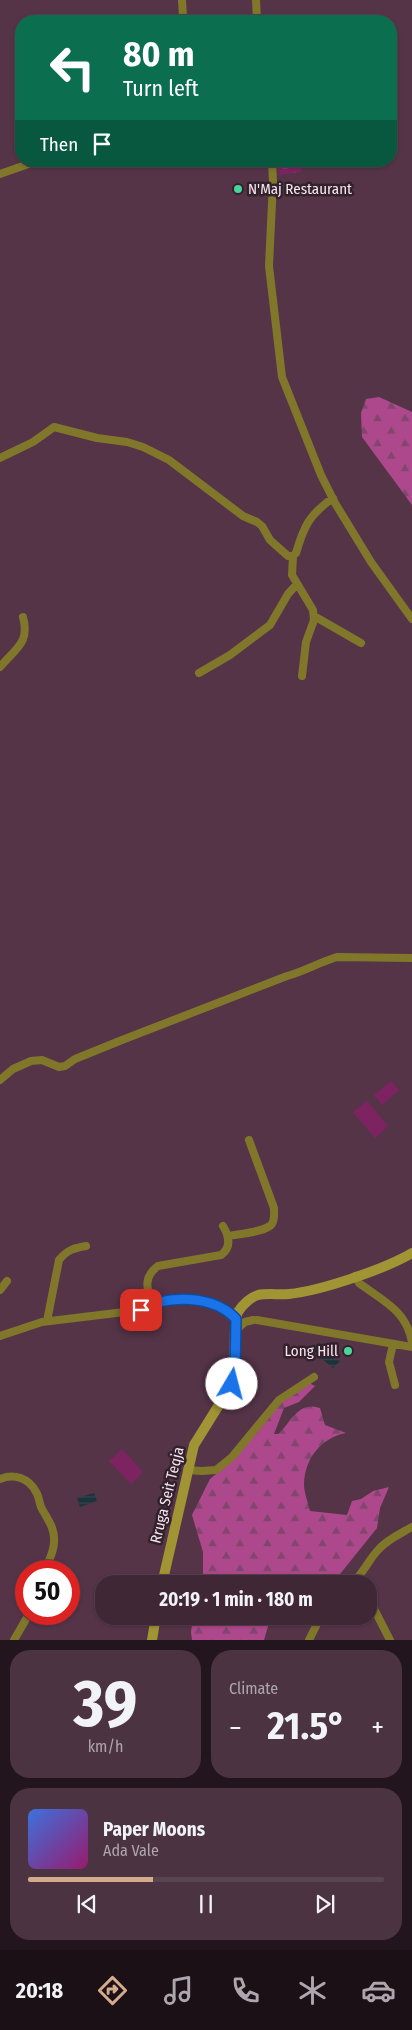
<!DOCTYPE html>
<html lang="en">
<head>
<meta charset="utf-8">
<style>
	:root { --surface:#402736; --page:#4b3342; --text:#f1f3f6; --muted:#aea5ad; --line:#594451; --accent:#d6ab8b }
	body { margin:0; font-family:"Fira Sans Condensed",sans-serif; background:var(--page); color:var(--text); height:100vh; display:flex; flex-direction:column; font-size:19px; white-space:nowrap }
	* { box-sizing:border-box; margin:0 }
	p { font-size:16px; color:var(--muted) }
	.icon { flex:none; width:28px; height:28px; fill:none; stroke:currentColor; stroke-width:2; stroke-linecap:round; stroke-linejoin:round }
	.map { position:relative; height:1640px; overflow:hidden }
	.panel { display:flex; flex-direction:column; gap:10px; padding:10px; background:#23151e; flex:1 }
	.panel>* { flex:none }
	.guide { position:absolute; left:15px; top:15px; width:382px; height:152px; border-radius:20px; box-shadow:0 1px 4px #0004,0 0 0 1px var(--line); background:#0b6e4f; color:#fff; overflow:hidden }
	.speed { position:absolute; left:15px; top:1560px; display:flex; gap:10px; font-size:25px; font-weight:700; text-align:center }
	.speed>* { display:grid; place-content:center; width:65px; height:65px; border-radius:50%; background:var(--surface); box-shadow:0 1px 4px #0004,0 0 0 1px var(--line); line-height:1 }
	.speed .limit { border:8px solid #d22; background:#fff; color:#111 }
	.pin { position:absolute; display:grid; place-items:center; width:42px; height:42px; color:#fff; margin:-21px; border-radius:10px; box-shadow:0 2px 8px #0006 }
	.me { position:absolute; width:55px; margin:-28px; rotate:8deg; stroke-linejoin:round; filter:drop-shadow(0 0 4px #0008) }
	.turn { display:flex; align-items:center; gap:18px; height:105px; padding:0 25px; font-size:22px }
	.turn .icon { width:65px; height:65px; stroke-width:2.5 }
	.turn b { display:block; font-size:35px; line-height:42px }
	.then { display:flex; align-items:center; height:48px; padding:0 25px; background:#0003; gap:10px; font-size:19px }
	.big { font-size:38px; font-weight:700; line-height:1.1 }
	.panel .card { flex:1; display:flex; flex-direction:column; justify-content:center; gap:8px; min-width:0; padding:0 18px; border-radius:20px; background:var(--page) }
	.panel .dial { align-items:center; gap:0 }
	.dial b { font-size:65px; line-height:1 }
	.song { display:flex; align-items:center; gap:15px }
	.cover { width:60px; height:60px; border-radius:8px; background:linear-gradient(135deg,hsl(220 70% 55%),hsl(320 70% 35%)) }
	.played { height:5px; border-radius:2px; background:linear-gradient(90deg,var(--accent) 35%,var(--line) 35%) }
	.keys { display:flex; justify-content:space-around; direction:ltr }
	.heat { display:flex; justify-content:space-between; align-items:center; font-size:28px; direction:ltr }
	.panel .tiles { flex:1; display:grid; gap:10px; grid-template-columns:1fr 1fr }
	.card:last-child { grid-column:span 2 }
	.trip { position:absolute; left:95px; top:1575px; width:282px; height:50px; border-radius:20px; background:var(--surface); box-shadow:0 1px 4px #0004,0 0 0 1px var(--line); font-weight:700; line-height:50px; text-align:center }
	.tabs { display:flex; height:80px; justify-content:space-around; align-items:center; background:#1a1016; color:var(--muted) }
	.tabs .icon { width:35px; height:35px }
	.tabs .on { color:var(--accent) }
	.tabs b { font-size:22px; color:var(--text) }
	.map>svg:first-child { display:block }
</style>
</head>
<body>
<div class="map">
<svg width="412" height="1640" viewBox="0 0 412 1640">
	<defs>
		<pattern id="forest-firs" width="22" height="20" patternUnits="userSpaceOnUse" patternTransform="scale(1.25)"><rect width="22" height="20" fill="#ae488c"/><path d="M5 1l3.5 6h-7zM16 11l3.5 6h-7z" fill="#81466d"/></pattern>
		<pattern id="cemetery-stones" width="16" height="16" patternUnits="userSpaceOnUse" patternTransform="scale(1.25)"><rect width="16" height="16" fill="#7e2362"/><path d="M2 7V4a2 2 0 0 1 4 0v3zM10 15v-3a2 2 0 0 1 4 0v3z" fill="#914379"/></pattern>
		<pattern id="water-rules" width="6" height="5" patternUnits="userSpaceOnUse" patternTransform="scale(1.25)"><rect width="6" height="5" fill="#1d333b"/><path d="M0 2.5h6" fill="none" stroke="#33474e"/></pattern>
	</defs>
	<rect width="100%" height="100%" fill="#553448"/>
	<path fill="url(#forest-firs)" d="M379,397l33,15v93l-50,-68 -1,-24 5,-14z
		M309,1383l6,3 -16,16 -15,6 -10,26h4c12,-10 20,-34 42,-26l5,17 21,8c-25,5 -41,25 -42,51 0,8 4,19 6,27l37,4 5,-14 9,-2 12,-8 16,-4 -9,21 -3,20 -45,56h-129v-32l-11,-37 18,-36 17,-14 54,-63z
		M193,1616h78l-7,24h-72l-1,-8z"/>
	<path fill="url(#cemetery-stones)" d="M277,161h23l2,3 -1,8 -22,3z"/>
	<path fill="#7e2362" d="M391,1081l8,9 -17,15 -8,-10z
		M367,1101l21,25 -13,12 -22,-26z
		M122,1449l21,23 -12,12 -22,-23z"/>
	<path fill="url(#water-rules)" d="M316,1345l9,2 6,10 9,4 -7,7 -22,-18z
		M94,1493l3,8 -17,6 -3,-9z"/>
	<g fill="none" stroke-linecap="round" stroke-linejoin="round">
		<path stroke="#80772b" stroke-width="8" d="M182,0l1,17 3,4
			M256,0l1,21
			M272,161l1,21 -4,84 13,111 39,98 14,28 36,59 41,57
			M0,174l37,-13
			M0,458l33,-16 21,-15 43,11 30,4 16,5 26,13 74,56 14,6 5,4 8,14 18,16h5l3,-3c8,-27 13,-38 37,-55
			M293,556l-1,19 21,35 1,10 -8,22 -4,34
			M314,616l47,27
			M0,667c16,-19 30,-24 23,-50
			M199,673l31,-18 40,-30 18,-31 9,-10
			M0,1080l13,-11 18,-8 11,-1 17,7 6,-1 10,-7 47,-19 165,-64c18,-5 33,-14 50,-19l75,1
			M229,1236c9,-2 37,-4 43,-12 3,-5 2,-11 2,-16l-25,-68
			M355,1276l4,7c24,18 47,27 53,59
			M0,1290l7,-9
			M151,1304c-4,-16 -8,-27 7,-38l63,-11c11,-8 8,-19 2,-29
			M257,1320l155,27
			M47,1321l12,-61c8,-10 15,-12 27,-14
			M236,1330l9,-8 8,-2
			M0,1336l42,-14 99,-12c26,-16 73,-15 94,9
			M393,1344l-4,18 6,23
			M187,1470l15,1 14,-1 16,-13 47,-57 35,-23
			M0,1479c14,-6 29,-1 36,13 3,4 3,10 5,15 6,12 14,20 13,35 0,11 -6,20 -10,29
			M351,1584c12,-9 17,-24 28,-35 9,-10 21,-15 33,-22
			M369,1599l21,41
			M14,1640l15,-26
			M309,1640l12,-24"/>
		<path stroke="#a09434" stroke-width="10" d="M162,1584l32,-139 38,-61c5,-19 0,-61 6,-72 4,-7 13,-15 20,-17 10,-2 21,0 31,-1 31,-3 96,-25 123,-41
			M152,1640l4,-24"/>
	</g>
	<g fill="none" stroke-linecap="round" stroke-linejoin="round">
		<defs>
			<path id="route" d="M141,1310c26,-16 73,-15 95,9l-1,54 -3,11"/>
		</defs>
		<use href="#route" stroke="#114b97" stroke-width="12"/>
		<use href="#route" stroke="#1a73e8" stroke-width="9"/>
	</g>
	<g fill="#4ad49c" stroke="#31222b" stroke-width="2">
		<circle cx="238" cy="189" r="5"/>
		<circle cx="348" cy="1351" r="5"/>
	</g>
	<g text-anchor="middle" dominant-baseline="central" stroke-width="5" stroke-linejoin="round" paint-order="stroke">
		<g font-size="15" fill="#f9e4f0" stroke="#31222b" text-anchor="start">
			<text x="248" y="189">N'Maj Restaurant</text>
			<text x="338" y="1351" text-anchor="end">Long Hill</text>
		</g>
		<g font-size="15" fill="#f9e4f0" stroke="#31222b">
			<text transform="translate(167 1495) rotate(-76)">Rruga Seit Teqja</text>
		</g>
	</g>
</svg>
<div class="speed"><div class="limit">50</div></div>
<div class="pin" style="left:141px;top:1310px;background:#d93025"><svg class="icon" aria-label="arrive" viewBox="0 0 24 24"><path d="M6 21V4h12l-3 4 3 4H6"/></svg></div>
<svg class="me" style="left:232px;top:1384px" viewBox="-20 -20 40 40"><circle r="19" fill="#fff"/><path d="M0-13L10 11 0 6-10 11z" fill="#1a73e8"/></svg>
<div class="trip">20:19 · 1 min · 180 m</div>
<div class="guide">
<div class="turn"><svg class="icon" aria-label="left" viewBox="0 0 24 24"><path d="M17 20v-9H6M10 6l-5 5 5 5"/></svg><div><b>80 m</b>Turn left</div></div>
<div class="then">Then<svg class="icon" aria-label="arrive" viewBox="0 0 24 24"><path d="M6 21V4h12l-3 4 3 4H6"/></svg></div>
</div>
</div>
<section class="panel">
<div class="tiles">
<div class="card dial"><b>39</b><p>km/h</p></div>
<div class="card"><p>Climate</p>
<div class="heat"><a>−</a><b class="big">21.5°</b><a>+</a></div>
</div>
<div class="card">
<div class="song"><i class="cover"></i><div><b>Paper Moons</b><p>Ada Vale</p></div></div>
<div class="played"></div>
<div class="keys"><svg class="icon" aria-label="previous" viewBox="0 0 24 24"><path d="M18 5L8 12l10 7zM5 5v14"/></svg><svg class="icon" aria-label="pause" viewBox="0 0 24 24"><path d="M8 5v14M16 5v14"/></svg><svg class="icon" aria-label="next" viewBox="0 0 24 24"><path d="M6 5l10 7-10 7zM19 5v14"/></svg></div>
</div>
</div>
</section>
<nav class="tabs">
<b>20:18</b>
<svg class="icon on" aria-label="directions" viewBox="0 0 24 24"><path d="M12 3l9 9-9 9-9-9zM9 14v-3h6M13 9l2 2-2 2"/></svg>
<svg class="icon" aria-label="music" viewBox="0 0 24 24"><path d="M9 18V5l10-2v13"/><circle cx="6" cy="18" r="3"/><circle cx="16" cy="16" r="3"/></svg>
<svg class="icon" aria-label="phone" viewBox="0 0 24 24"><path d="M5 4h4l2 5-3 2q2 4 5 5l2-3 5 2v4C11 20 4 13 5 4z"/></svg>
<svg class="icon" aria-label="climate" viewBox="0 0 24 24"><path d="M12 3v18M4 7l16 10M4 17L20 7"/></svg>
<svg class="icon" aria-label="car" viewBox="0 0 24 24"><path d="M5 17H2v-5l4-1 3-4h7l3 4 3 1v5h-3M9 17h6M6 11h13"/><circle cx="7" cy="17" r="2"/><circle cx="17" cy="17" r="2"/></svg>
</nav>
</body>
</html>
